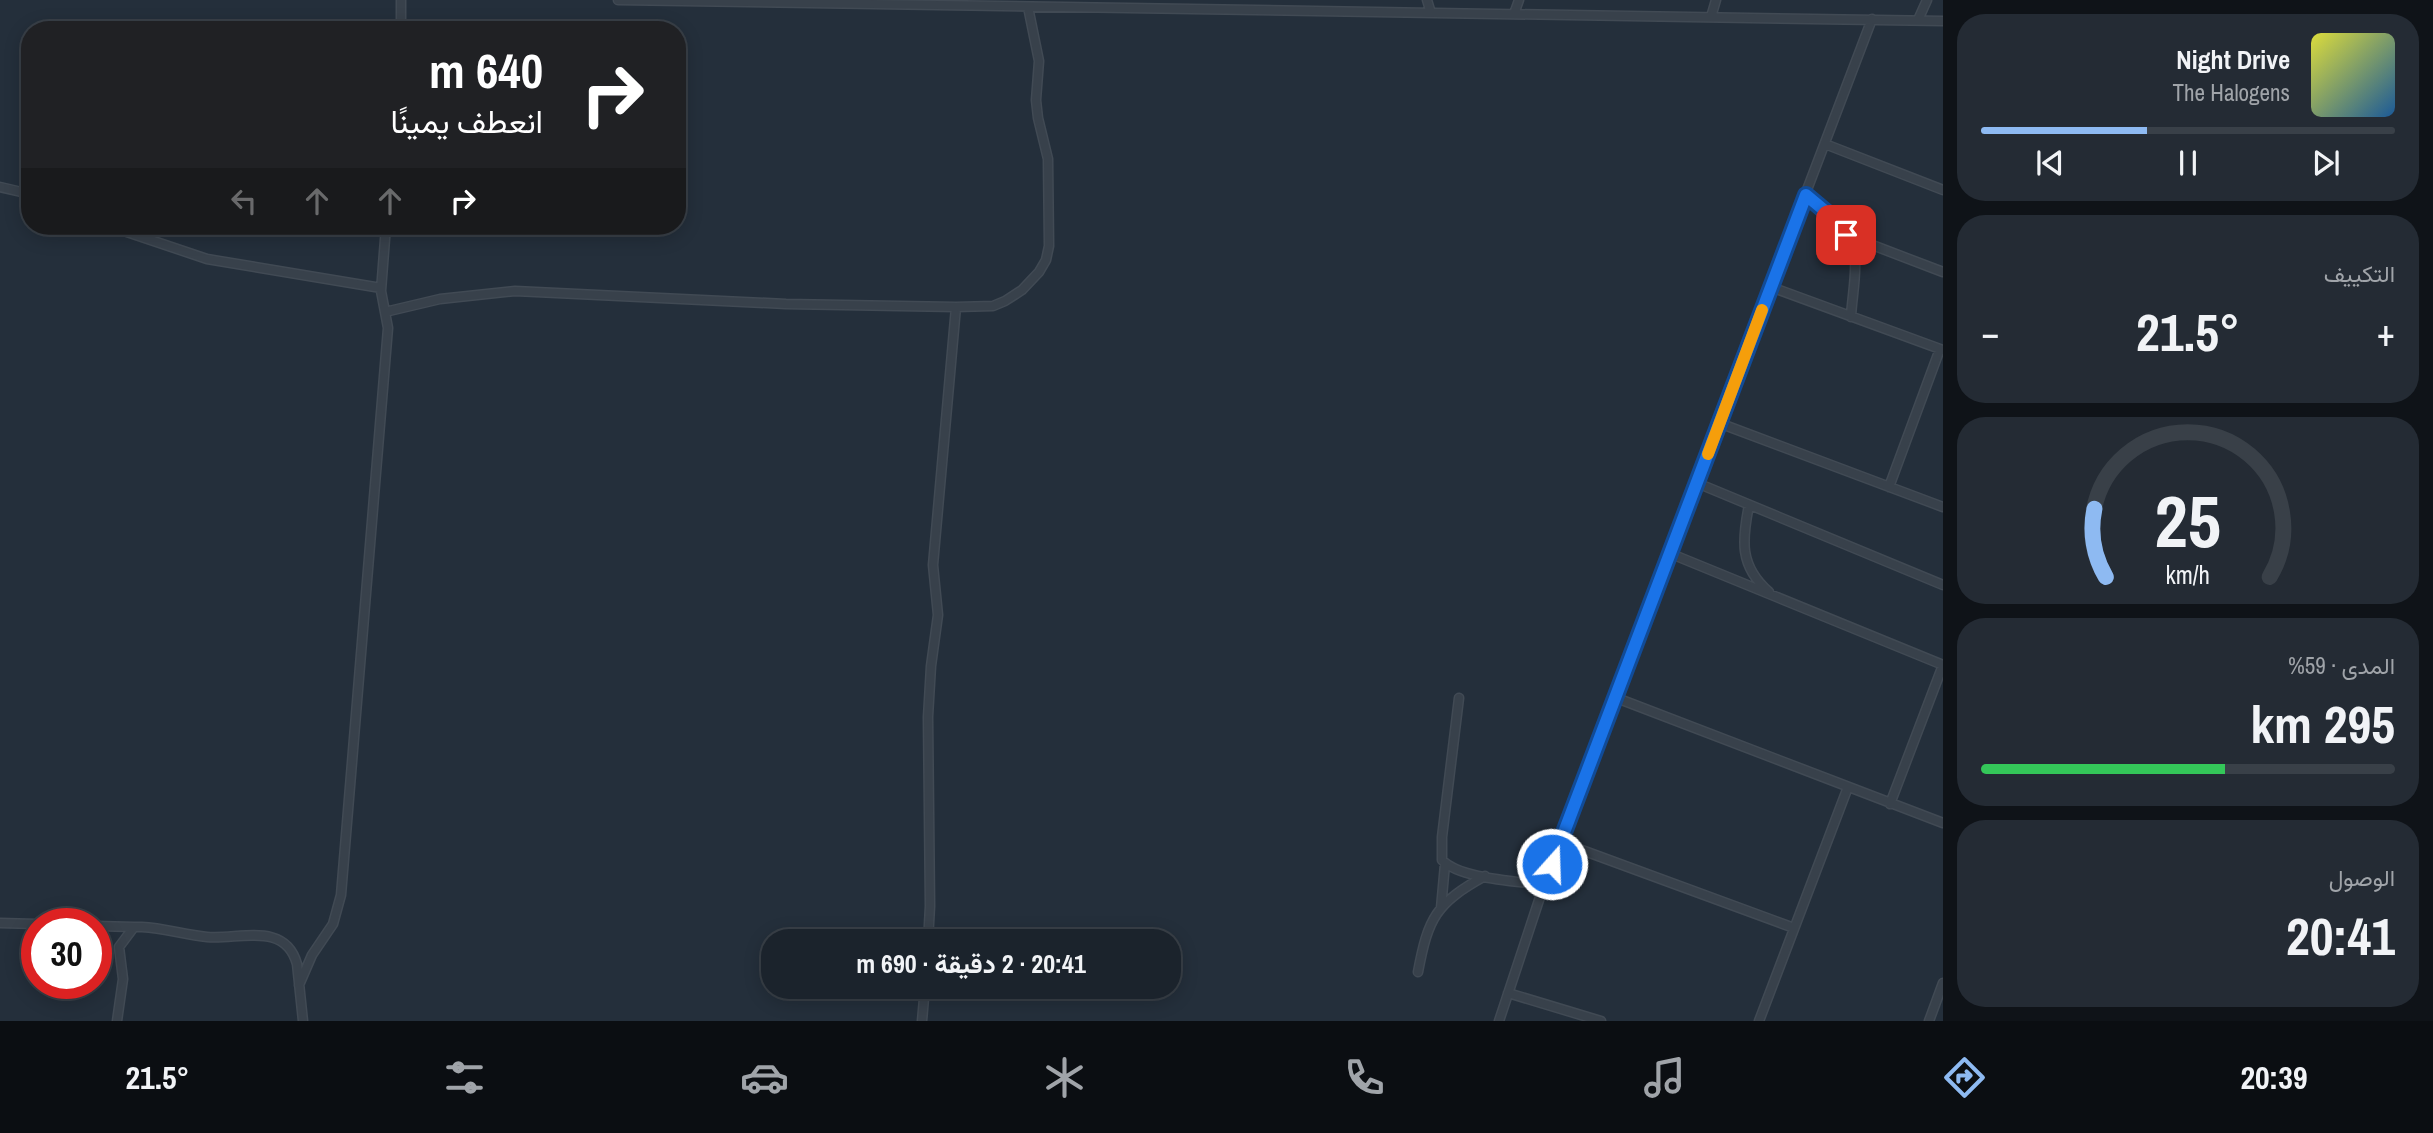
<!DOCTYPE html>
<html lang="ar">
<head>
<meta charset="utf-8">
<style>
	:root { --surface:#1b232c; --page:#242b34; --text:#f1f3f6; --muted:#a0a4a9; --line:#394048; --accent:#8ebaf2 }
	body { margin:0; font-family:"Archivo Narrow",Vazirmatn,sans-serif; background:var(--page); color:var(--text); direction:rtl; height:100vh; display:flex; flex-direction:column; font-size:26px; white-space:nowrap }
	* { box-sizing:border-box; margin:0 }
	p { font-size:23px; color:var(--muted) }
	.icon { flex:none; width:38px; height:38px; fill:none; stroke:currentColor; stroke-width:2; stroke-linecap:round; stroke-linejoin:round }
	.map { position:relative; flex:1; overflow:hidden; direction:ltr }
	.details { display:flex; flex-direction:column; gap:14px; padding:14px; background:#0f1318; width:490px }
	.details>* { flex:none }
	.banner { position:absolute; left:21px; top:21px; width:665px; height:214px; border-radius:28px; box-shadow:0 4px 18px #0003,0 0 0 2px var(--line); direction:rtl; background:#202124; color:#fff; overflow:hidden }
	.speed { position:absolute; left:21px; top:908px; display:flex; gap:14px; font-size:35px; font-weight:700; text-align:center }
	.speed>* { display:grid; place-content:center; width:91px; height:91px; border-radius:50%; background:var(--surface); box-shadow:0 4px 18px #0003,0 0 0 2px var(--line); line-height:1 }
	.speed .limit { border:10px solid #d22; background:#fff; color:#111 }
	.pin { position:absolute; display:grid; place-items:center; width:60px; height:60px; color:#fff; margin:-30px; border-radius:14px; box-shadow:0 4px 10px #0006 }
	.me { position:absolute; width:77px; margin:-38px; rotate:20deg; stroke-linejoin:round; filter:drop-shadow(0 0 5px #0008) }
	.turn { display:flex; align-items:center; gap:24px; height:147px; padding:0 28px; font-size:32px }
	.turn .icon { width:91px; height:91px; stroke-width:2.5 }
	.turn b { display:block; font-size:49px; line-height:60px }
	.lanes { display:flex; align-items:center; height:66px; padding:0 28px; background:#0003; justify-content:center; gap:35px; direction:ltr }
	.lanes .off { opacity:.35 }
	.big { font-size:52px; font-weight:700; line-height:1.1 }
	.details .tile { flex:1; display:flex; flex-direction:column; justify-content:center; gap:10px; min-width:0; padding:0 24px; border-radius:28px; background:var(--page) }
	.details .dial { align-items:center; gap:0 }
	.dial svg { height:182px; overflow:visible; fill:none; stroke:var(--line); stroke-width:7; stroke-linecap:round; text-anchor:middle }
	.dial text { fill:var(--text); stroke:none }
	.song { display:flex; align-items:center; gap:21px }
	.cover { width:84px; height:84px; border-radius:10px; background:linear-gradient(135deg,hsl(60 70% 55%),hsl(210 70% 35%)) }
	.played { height:7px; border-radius:4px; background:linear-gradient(90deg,var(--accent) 40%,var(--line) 40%) }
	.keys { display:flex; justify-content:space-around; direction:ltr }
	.heat { display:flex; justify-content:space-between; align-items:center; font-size:38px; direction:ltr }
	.charge { height:10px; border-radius:5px; background:linear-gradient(90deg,#34c759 59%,var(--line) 0) }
	.trip { position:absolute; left:761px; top:929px; width:420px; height:70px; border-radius:28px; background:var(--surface); box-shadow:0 4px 18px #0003,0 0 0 2px var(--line); font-weight:700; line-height:70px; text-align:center; direction:rtl }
	.menu { display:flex; height:112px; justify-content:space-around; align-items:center; background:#0b0e12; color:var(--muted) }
	.menu .icon { width:49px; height:49px }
	.menu .current { color:var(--accent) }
	.menu b { font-size:32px; color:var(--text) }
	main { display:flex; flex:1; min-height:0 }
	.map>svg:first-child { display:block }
</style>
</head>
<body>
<main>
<section class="details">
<div class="tile">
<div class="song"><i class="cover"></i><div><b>Night Drive</b><p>The Halogens</p></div></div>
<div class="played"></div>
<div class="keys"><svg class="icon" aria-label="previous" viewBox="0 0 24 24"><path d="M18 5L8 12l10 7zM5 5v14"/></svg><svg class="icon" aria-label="pause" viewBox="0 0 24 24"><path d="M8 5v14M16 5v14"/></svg><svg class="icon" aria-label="next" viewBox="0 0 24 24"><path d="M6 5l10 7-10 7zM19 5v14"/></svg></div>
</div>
<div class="tile"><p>التكييف</p>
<div class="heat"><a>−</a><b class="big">21.5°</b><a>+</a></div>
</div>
<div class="tile dial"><svg viewBox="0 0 100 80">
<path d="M14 69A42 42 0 1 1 86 69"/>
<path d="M14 69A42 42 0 0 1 9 39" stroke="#8ebaf2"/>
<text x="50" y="56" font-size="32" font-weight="700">25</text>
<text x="50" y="72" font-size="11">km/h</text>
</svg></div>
<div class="tile"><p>المدى · 59%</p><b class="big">295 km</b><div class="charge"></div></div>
<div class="tile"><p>الوصول</p><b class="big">20:41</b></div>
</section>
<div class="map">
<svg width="1943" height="1021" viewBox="0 0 1943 1021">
	<rect width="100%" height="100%" fill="#242f3b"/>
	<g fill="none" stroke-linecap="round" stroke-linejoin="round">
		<defs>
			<path id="minor" d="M618,0l1325,21
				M1427,0l4,13
				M1514,14l5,-14
				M1711,17l5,-17
				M1918,20l9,-20
				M401,30v-30
				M1825,144l118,46
				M0,187l30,7
				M1806,195c20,17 46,36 49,66 1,18 -3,37 -4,56
				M109,226l98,33 174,29
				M1846,235l97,37
				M1771,287l172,63
				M385,312l55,-13 75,-8 271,13 170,3 37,-1 12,-5 17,-11 17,-18 7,-12 3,-14 -1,-87 -10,-41 -2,-18 3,-39 -11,-54
				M1719,423l224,84
				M1697,483l246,102
				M1889,487l51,-138
				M1749,505c-7,35 -10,61 20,87
				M1669,553l274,112
				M1614,697l329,126
				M1459,698l-17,139v23c18,19 76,21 102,25
				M1890,804l53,-139
				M1560,842l234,86
				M1441,908l4,-44
				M0,923l37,1
				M96,926l38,1
				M928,942l2,-36 -2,-189 3,-51 7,-51 -5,-50 23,-258
				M1418,972c10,-54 18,-69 67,-96
				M299,985l13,-30 21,-31 8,-29 47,-567 -7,-37 5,-65
				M1508,993l93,28
				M117,1021l6,-42 -4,-32 15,-20h8c22,1 43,8 65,10 32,3 78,-16 90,27l6,57
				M922,1021l3,-34
				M1499,1021l45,-136 70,-188 258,-678
				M1759,1021l89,-234
				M1929,1021l14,-38"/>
		</defs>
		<use href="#minor" stroke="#414a54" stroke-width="11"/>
		<use href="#minor" stroke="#38414b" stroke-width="8"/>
	</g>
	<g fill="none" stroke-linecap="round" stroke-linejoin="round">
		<defs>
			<path id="route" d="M1552,864l254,-669 25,21 15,19"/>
		</defs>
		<use href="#route" stroke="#114b97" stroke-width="18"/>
		<use href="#route" stroke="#1a73e8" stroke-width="12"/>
		<path stroke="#f59e0b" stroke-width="12" d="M1708,454l54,-144"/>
	</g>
</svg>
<div class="speed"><div class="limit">30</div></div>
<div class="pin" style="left:1846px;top:235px;background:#d93025"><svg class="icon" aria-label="arrive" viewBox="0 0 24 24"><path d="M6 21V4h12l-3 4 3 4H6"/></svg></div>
<svg class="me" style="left:1552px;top:864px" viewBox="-20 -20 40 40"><circle r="17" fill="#1a73e8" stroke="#fff" stroke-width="3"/><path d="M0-11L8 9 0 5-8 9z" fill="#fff"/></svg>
<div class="trip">20:41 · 2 دقيقة · 690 m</div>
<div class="banner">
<div class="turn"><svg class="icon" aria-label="right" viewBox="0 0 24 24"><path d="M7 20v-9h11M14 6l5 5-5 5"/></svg><div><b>640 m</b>انعطف يمينًا</div></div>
<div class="lanes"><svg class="icon off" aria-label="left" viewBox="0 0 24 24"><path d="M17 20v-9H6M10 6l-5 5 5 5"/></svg><svg class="icon off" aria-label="ahead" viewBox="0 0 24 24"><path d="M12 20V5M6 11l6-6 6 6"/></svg><svg class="icon off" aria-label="ahead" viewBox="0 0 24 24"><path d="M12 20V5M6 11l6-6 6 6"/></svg><svg class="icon" aria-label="right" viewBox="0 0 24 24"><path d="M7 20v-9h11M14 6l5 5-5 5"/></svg></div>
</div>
</div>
</main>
<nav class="menu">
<b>20:39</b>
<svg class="icon current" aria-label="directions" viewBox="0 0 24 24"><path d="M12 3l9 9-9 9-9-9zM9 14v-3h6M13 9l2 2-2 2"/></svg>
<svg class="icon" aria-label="music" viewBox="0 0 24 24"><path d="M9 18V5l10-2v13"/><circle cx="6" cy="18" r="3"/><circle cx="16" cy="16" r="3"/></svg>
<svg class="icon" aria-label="phone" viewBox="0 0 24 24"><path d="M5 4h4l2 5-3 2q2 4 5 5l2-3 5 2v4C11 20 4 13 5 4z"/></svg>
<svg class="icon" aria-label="climate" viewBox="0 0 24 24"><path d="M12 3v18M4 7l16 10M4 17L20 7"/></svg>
<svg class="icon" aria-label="car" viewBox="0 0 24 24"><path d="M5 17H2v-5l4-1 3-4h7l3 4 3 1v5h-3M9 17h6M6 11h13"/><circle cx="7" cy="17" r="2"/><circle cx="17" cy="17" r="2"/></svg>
<svg class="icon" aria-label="filters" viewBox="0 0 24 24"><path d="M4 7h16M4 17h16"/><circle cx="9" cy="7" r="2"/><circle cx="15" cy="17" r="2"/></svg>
<b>21.5°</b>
</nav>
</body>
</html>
